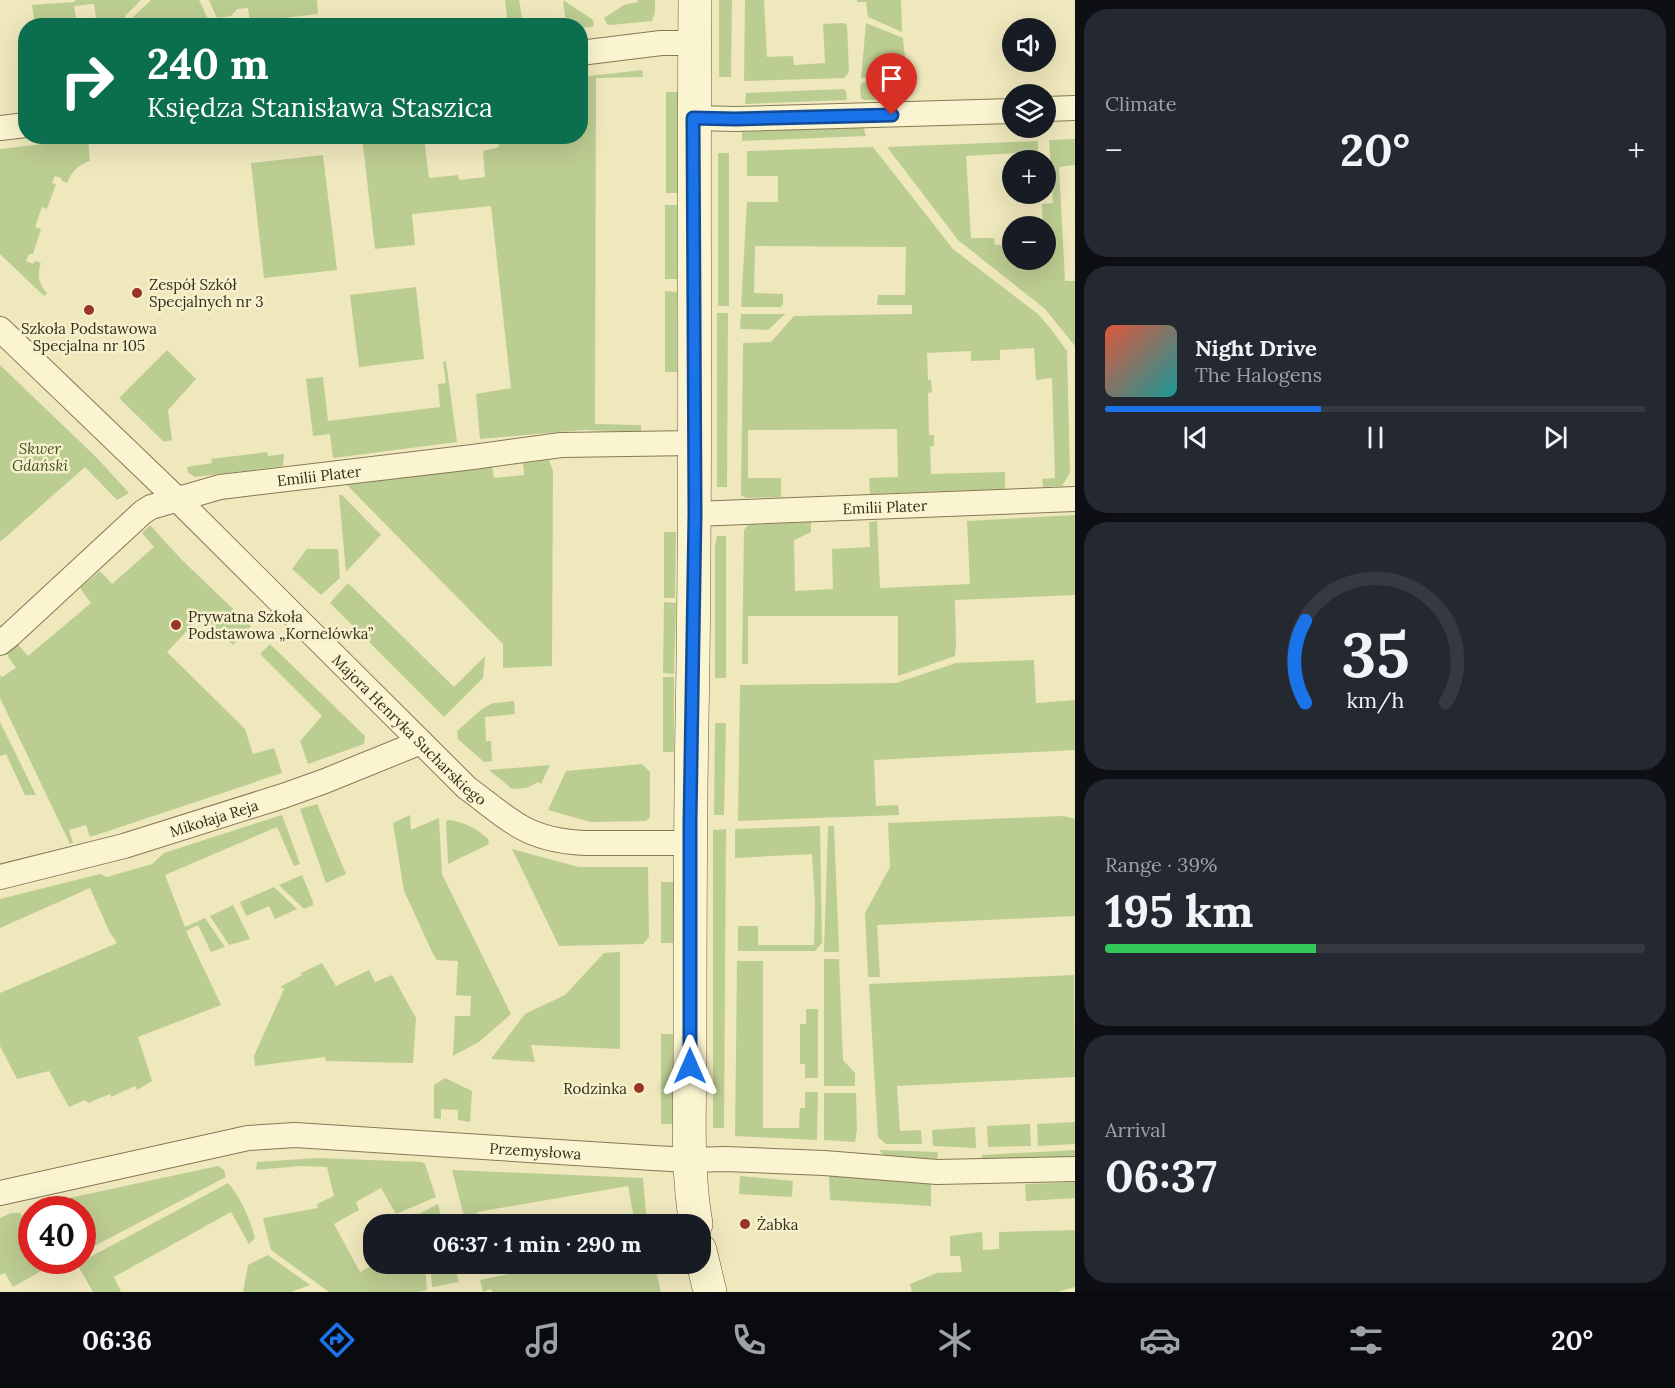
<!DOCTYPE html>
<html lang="en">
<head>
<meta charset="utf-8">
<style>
	:root { --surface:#171b24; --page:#242831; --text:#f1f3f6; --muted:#9ea1a6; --line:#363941; --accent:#1a73e8 }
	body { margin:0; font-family:Lora,serif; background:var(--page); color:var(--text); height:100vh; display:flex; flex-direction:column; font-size:22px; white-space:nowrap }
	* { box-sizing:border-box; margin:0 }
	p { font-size:20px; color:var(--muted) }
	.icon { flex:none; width:33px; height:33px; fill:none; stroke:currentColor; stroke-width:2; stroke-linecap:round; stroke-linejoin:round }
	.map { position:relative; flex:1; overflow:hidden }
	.details { display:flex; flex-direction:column; gap:9px; padding:9px; background:#0d0f14; width:600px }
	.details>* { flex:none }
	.banner { position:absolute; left:18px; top:18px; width:570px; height:126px; border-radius:24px; box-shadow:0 6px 24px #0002; background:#0b6e4f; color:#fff; overflow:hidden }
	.controls { position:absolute; left:1002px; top:18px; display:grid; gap:12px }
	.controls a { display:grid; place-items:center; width:54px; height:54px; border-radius:50%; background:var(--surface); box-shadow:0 6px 24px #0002; font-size:30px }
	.speed { position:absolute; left:18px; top:1196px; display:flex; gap:12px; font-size:30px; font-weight:700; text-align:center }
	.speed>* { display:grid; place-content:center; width:78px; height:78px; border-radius:50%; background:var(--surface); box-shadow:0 6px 24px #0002; line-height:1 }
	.speed .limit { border:9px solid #d22; background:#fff; color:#111 }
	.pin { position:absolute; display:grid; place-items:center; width:51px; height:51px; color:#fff; margin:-62px -26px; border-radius:50% 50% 50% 0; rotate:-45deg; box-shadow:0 0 6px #0007 }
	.pin .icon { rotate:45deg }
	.me { position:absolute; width:66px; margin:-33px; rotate:0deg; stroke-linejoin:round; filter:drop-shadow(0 0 4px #0008) }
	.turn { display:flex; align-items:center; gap:21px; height:126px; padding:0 30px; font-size:27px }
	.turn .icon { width:78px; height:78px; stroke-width:2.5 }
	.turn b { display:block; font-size:42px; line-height:51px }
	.big { font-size:45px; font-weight:700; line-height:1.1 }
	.details .tile { flex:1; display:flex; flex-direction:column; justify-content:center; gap:9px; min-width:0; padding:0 21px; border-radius:24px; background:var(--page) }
	.details .dial { align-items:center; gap:0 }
	.dial svg { height:156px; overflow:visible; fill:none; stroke:var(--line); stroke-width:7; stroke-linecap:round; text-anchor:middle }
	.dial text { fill:var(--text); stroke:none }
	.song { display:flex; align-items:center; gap:18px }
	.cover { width:72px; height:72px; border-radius:9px; background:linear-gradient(135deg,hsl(10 70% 55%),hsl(180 70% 35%)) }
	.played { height:6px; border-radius:3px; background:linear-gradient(90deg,var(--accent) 40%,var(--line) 40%) }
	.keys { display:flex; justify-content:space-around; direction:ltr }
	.heat { display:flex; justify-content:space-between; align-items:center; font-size:33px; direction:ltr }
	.charge { height:9px; border-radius:4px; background:linear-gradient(90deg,#34c759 39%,var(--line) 0) }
	.trip { position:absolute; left:363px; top:1214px; width:348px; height:60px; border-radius:24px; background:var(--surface); box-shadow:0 6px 24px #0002; font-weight:700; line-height:60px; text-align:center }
	.tab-bar { display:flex; height:96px; justify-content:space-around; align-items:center; background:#090b0e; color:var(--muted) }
	.tab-bar .icon { width:42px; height:42px }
	.tab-bar .selected { color:var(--accent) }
	.tab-bar b { font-size:27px; color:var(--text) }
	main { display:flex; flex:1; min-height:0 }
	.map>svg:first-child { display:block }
</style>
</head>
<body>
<main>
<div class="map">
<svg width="1075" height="1292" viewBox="0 0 1075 1292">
	<rect width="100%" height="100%" fill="#efe8bd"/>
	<path fill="#bccd91" d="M76,0h65l-16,16 1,9h-29l-3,-21 -20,2 3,19h-42l-3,-20 42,-3z
		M151,0h48l9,19 -52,6h-25v-6z
		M209,0h108l1,14 -68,8 -2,-14 -11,1 -6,7 -14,2z
		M505,0h14l4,24 24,-1 -1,2h-38z
		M563,0l30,20 1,5 -2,2 -11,1 -1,-2 -14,-1z
		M638,0h17v12l-3,9 -41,4 -4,-1 -3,-6 20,-13 14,-3z
		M719,0h13l-1,77h-12z
		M745,0h19l3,57 26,-1 1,9 31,-2 -2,-39 21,-1 3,2 2,47 -5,6 -100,3z
		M857,0h44l1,32 -34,-15 -2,-15h-9z
		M866,23l37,15 3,32h-25l-1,6 -19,2z
		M642,70l1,7 -47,1 -1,346 46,1v7l-58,-2 -103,9 -4,-45 35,-6 -20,-182 -79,8 3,31 -40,4 -13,-112h62l5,41 29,-3 1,5 26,-3 -2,-26 16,-4 -1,-10 82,-1 1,-59z
		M863,82l18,1 1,5h25l1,12h-44l-3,-2 -1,-12z
		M844,89l2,3 1,8 -102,4 1,-11z
		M666,92h12v101h-12z
		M863,126l3,10 -124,5v-9z
		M88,139l2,22c-12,4 -18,10 -23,22l-5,-2 -1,-3 -6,-2 -3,7 4,1 -9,25 -5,-2 -7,20 6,2 -8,25h-4l-3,7 7,3 2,-3 6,2c-4,12 -3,20 6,30l-3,3 -44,-42v-105z
		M1075,139v26l-16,2 6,114h10v65l-30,-37 -87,-69 -71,-93 151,-6v11l-72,4 5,82h23l1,7 17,-1v16h34v-34h-3l-1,-22 11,-1 -4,-63z
		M873,147l80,102 85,65 13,15 16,22 3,122 -8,13 -19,1 -1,-8 13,-1 -3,-100 -16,2 -2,-32 -34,2v10l-29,1v-10l-44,2 1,27h3l1,12 -4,1 1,42h5v11l-4,1 1,27 74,-2v17l-135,5 -1,-16 29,-1 -1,-48 -149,1v48h33v19l-35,1 -5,-3 2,-152 28,-1 23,-26 118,-2v-9h-35l1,-10h27l1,-48 -151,-1 -1,47 29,1v10l-2,3h-40l6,-105h31v-26h-31v-25z
		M718,153h11v153h-11z
		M323,155l14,115 -73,8 -13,-115z
		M665,205h12v74h-12z
		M416,287l8,72 -65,8 -9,-72z
		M665,291l12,1v80h-12z
		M717,313h11l-1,174h-10z
		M741,314h44l-17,16 -28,-1z
		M167,350l29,29 -28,31 4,30 -8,2 -45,-44z
		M446,361l11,81 -124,16 -3,-24 -17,2 -7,-57 17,-2 5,44 112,-14 -2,-23 8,-1 -3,-21z
		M0,365l96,92 33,36 -12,7 -32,-33 -85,75z
		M267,452l1,4 16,-2 -1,12 -88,11 -7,-4 -1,-6 25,-4 -1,-4z
		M549,460l4,11 -1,195 -49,2v-24l-157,-160 146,-18 2,12 30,-3 -1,-12z
		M339,495h3l39,40 -35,37z
		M1075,515v80l-120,5 1,44 -1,12 -57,20v-60h-150v48h-6l2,-134 4,-5 63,-3v10l-17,8 1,51 38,-2 -1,-40 38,-2 -1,-25 8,-1 3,67 90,-4 -3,-63z
		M150,525l31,34 70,67 -18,19 -31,-30 -35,37 78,77 8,25 21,-6 8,25 -192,64 -4,-12 -17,5 4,13 -3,1 -70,-146v-23l2,2 14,-9 -12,-18 11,-9 13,15 63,-53 -11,-15 20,-17 12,13 42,-37 -12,-14z
		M664,532h12l-1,66h-11z
		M717,536h9v142h-11v-132z
		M307,549h31l2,29 -19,17 -29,-26z
		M348,583l106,104 31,-31 -2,22 -39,39 -114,-114z
		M664,602l12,1 -2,71 -11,-1z
		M270,644l95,92 -1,8 -56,20 -8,-23 22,-25 -62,-62z
		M1034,660l2,43 39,-3v50l-201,10 2,46 22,-1 1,10 -161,6 2,-136 156,-2 60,-20z
		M663,677h11v75h-11z
		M514,701l1,13 -30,3 1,24h5l1,20 -8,1 -26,-23 -1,-8 25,-22 11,-6z
		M0,722l36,73h-11l-19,-41 -6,2z
		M715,723h11l-2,92h-10z
		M642,764l8,8v45l-4,4 -55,1 -43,-12 18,-39z
		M550,765l-9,19 -3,-2 -11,6 -15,1 -23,-19z
		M317,804l29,70 -20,9 -26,-74z
		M282,815l18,49 -6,2 -17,-39 -112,48 20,52 20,-9 20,29 -14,5 -13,-27 -12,6 35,74 -83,32 14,44 -15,9 -2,-4 -24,11 -1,-3 -22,9 -3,-3 -16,7 -20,-36 -32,8 -17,-33v-53l117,-50 -8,-12 -19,-43 -90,40v-29l100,-25 7,3 45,-13 12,-11z
		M410,815l1,15 28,-12 3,56 69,140 -32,28 -26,14 2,-40h15l1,-20 -15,-1 2,-34 -21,-1 -3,-4 -30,-65 -11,-68z
		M1064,816l11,3v97l-198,9 3,52h-12l-3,-64 25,-46 -2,-44z
		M450,820c16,3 26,8 38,19l1,5 -41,20 -2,-43z
		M820,826l2,117 -7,8h-77v-25h20v19h56l1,-42 -3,-49 -77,4v-29z
		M828,826h6l5,126h-15z
		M726,829l-2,299h-11v-298z
		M512,849l67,18h69l1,70 -6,7 -84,2z
		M302,875l11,27v3l-9,4 -25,-24z
		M661,882h13l-1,61h-12z
		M274,887l23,22 -22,10 -6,-13 -23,10 -6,-14z
		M233,905l17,34 -21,6 -19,-29z
		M620,952v97l-89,-4 4,17 -44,-3 34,-45 40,-19 39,-42z
		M824,959h15l4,101 12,13v13h-31z
		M737,961h26v167h36l1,-20h5v-16h13l-1,48 -82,-4z
		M322,963l14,23 33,-16 6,12 17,-7 24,43 -3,45 -87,-2 -1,-4 -70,9 -1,-10 30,-67 -4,-2 22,-12 -1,-2z
		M1074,975l1,102 -178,9 3,45 21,-1 1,14h-36l-8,-7 -9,-153z
		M806,1009h12v69h-13v-14h-5v-40h6z
		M661,1034h12v90h-12z
		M445,1078l27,13 -2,31 -12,-2v-10l-17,-1v10l-7,-1v-33z
		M824,1093h32l1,37 -2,12 -31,-2z
		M1075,1122v22l-37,2 -1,-22z
		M1030,1124l1,22 -43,1 -1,-21z
		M975,1127l1,21 -43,-2 -1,-16z
		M880,1150l58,2 -1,12 -43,-3 -12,-7z
		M1075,1150v12l-93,3v-10z
		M318,1158l104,4 3,2 11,33 -40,17 -15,-26 -25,14 3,8 -25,14 26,48 16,-9h11l2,3 5,-3h31l2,27 -8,2h-90l-58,-42 -8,-32 55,-10 -1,-4 17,-8 -7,-29 -27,-1 -44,4 1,-8z
		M218,1166l6,4 2,7 -143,75 -1,-43h-38l-3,-5z
		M452,1170l191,8 4,46h-12l-7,-38 -151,26 2,12h-13z
		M740,1176l53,5 -1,16 -53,-3z
		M829,1176l102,7v23l-101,-6z
		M1075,1182v16l-49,3 -1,-17z
		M228,1183c13,15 22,36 27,55l-6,6 -18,-32 -117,65 7,15h-28l-16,-28z
		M438,1204l5,20h-25l-3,-8z
		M11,1213h9c15,14 12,28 12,47h17l3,5 -39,22 -8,-14 -5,2v-57z
		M1075,1230v57l-17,5h-146l-2,-8 27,-11 25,-1 -2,-16h-10v-20l32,-4 1,18 16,-1v-17z
		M268,1255l42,30 -19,7h-48l5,-27z
		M430,1263h24l5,19 -27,5z
		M563,1263h91l7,29h-169l-1,-3 -8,3 -3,-12z"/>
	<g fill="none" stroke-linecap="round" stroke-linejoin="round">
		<defs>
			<g id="street">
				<path d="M580,53l81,-10h33"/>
				<path d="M1046,109l29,-1"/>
				<path d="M693,118l42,1 277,-8"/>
				<path d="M0,128l26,-3"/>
				<path id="s1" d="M0,329l177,170 290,289c17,12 36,29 54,39 19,11 43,15 64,16h105"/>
				<path id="s2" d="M695,514l380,-15"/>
				<path id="s3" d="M0,643l10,-8 133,-123 8,-5 69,-20 253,-30 88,-12 133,-2"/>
				<path id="s4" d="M0,877l124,-31 159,-50 42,-15 96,-39"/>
				<path id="s5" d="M0,1193l248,-55 47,-3 358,23 37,2 35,-1 99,4 113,9 138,-3"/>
			</g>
			<path id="secondary" d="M695,0c-2,240 2,480 -3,720 -2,108 -2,217 -2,326 0,59 -4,120 6,178
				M700,1250l10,42"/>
		</defs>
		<use href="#street" stroke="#877855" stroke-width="26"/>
		<use href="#secondary" stroke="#695939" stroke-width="34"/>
		<use href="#street" stroke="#faf4d0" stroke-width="24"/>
		<use href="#secondary" stroke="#faf4d0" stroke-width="33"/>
	</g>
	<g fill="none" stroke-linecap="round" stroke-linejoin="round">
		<defs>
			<path id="route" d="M690,1066v-244l5,-308 -2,-396 42,1 157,-4"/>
		</defs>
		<use href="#route" stroke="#114b97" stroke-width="15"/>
		<use href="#route" stroke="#1a73e8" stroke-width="10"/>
	</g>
	<g fill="#983623" stroke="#f6f1cc" stroke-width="2">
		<circle cx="137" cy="293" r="6"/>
		<circle cx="89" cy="310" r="6"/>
		<circle cx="176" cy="625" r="6"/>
		<circle cx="639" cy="1088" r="6"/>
		<circle cx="745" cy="1224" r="6"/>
	</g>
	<g text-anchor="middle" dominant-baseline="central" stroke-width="5" stroke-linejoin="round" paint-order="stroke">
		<g font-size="15" fill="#362c1b" stroke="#f6f1cc" text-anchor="start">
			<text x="149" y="284">Zespół Szkół<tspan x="149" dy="17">Specjalnych nr 3</tspan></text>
			<text x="89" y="328" text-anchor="middle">Szkoła Podstawowa<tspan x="89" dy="17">Specjalna nr 105</tspan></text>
			<text x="188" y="616">Prywatna Szkoła<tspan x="188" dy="17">Podstawowa „Kornelówka”</tspan></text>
			<text x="627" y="1088" text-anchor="end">Rodzinka</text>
			<text x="757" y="1224">Żabka</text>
		</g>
		<g font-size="15" font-style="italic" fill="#3e5321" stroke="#f6f1cc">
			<text x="40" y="448">Skwer<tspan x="40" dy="17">Gdański</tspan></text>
		</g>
		<g font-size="15" fill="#362c1b" stroke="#f6f1cc">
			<text stroke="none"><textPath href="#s3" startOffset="375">Emilii Plater</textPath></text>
			<text stroke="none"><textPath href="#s2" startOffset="190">Emilii Plater</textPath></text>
			<text stroke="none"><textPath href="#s1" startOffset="573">Majora Henryka Sucharskiego</textPath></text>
			<text stroke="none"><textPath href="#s4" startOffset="222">Mikołaja Reja</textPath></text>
			<text stroke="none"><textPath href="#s5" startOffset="542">Przemysłowa</textPath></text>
		</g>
	</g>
</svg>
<div class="controls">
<a><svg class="icon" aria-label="sound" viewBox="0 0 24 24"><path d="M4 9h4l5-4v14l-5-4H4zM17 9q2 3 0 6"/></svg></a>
<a><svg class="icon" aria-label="layers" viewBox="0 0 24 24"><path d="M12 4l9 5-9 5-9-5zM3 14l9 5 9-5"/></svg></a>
<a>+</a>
<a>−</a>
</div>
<div class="speed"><div class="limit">40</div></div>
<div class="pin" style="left:892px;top:115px;background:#d93025"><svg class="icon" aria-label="arrive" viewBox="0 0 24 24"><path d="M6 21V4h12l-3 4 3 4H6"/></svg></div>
<svg class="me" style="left:690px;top:1066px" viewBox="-20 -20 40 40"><path d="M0-17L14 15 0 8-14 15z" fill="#1a73e8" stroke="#fff" stroke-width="4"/></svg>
<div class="trip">06:37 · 1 min · 290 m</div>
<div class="banner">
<div class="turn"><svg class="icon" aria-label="right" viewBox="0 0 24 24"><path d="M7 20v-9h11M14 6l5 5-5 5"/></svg><div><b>240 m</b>Księdza Stanisława Staszica</div></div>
</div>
</div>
<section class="details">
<div class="tile"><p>Climate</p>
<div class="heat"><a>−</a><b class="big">20°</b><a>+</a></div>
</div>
<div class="tile">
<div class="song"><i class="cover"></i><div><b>Night Drive</b><p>The Halogens</p></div></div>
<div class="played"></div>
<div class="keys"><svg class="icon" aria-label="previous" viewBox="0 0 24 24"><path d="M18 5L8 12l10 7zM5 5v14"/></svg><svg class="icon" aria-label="pause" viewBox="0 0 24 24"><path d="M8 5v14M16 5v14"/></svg><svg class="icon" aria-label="next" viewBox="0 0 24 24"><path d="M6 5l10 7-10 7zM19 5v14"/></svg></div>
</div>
<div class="tile dial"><svg viewBox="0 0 100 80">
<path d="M14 69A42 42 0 1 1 86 69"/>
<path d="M14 69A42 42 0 0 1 14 27" stroke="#1a73e8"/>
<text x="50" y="56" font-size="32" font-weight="700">35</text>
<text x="50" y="72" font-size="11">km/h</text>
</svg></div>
<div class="tile"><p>Range · 39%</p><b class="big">195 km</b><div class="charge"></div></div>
<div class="tile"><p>Arrival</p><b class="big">06:37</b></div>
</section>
</main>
<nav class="tab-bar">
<b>06:36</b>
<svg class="icon selected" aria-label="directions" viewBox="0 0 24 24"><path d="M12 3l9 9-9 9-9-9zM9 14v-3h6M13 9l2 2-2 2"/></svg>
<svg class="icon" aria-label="music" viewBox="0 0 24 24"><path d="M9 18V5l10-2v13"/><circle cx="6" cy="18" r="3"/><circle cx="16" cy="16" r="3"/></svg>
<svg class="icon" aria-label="phone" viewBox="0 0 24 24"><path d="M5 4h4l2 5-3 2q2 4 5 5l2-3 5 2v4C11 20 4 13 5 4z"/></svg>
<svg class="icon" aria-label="climate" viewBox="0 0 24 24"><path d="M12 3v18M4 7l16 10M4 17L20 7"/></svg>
<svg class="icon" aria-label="car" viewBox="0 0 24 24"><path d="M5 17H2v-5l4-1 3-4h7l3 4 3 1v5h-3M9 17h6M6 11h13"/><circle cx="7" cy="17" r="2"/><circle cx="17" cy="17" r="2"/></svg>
<svg class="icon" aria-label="filters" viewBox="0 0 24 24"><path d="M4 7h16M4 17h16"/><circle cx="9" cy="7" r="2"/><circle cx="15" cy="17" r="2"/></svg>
<b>20°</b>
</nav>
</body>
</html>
